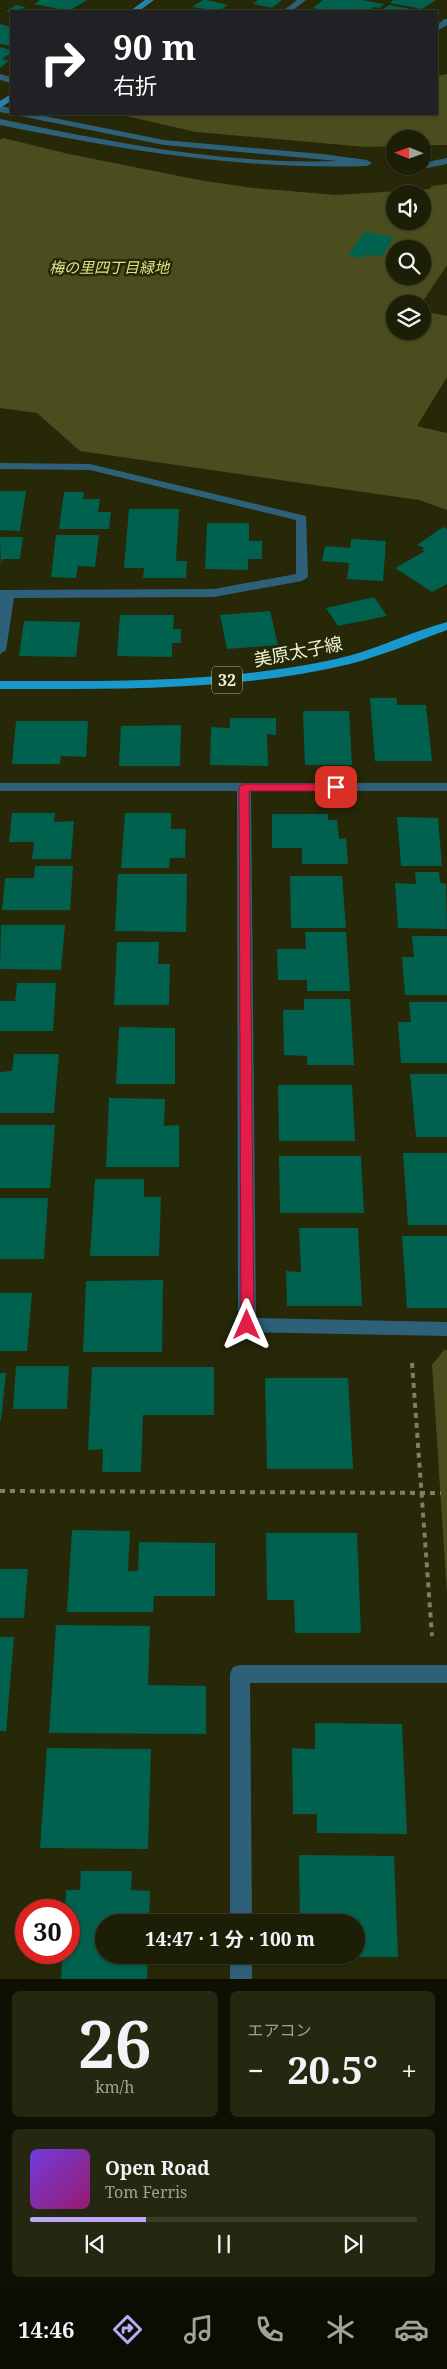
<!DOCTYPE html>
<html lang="ja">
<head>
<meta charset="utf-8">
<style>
	:root { --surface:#1c1e06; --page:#252710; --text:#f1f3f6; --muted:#a0a29b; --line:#3a3c28; --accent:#baaaf6 }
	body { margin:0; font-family:"Noto Serif","Noto Sans JP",serif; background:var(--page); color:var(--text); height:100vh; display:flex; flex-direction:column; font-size:19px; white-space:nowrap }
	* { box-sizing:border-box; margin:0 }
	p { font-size:16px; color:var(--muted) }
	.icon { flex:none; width:28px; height:28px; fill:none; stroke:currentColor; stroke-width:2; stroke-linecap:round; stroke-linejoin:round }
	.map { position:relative; height:1979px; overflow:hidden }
	.sheet { display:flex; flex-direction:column; gap:12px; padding:12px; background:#0f1003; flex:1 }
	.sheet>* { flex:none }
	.banner { position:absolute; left:10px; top:10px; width:428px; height:105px; border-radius:0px; box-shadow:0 1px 4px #0004,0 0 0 1px var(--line); background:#202124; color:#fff; overflow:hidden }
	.needle { width:32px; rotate:271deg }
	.buttons { position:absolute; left:386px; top:130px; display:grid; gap:10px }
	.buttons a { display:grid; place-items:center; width:45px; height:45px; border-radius:50%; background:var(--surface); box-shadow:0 1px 4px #0004,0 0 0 1px var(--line); font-size:25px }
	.speed { position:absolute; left:15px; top:1899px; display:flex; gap:10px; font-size:25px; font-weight:700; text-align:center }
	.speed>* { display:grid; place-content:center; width:65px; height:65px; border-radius:50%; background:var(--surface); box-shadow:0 1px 4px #0004,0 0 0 1px var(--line); line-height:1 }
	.speed .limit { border:8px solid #d22; background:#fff; color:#111 }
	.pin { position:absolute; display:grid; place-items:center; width:42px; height:42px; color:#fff; margin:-21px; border-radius:10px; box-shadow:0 2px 8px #0006 }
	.me { position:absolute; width:55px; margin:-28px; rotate:0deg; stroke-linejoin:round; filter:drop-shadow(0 0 4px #0008) }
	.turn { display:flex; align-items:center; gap:18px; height:105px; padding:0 20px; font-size:22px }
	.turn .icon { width:65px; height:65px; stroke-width:2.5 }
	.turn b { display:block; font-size:35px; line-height:42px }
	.big { font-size:38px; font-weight:700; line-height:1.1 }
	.sheet .tile { flex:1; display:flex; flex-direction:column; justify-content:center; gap:8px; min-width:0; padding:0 18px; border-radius:8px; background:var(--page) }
	.sheet .dial { align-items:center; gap:0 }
	.dial b { font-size:65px; line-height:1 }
	.song { display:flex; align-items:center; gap:15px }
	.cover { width:60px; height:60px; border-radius:8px; background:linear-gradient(135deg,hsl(260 70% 55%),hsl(320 70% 35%)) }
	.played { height:5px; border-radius:2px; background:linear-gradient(90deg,var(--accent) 30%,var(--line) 30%) }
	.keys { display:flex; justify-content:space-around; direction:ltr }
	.heat { display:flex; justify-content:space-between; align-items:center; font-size:28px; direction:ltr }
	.sheet .tiles { flex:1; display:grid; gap:12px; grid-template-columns:1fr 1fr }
	.tile:last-child { grid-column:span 2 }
	.trip { position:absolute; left:95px; top:1914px; width:270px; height:50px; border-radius:25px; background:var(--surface); box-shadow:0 1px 4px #0004,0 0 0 1px var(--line); font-weight:700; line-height:50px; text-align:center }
	.tab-bar { display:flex; height:80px; justify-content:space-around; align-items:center; background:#0b0c02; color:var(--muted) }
	.tab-bar .icon { width:35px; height:35px }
	.tab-bar .current { color:var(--accent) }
	.tab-bar b { font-size:22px; color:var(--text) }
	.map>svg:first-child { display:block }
</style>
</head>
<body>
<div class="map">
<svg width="447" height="1979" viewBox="0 0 447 1979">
	<rect width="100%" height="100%" fill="#262808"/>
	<path fill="#4a4e1f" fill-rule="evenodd" d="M447,74v71h-24l-1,-6h-27v7l-29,1 -170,-15 -74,-17 314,-1v-38z
		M3,138l66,16 130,26 54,8 83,7 94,-6 2,-3 15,-2v81l-26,39h-26v27h27l1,-20 24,5v61l-30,49 30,7v77l-28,-10 -339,-49 -43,-38 -37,-5v-268zM395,194h27v27h-27zM395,249h27v27h-27z
		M444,1350h3v244l-15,-229z"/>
	<path fill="#00614e" d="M40,0h47l-18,11 -35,-7z
		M203,0h4l21,5 -9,6 -27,-4z
		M258,0h24l-10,8 -19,-4z
		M323,0h38l23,4 -5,4 -5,-1 -6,4h-46l1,-1 -10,-2z
		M393,0h43l-14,9 -32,-6z
		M16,5l10,2 -15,6 -5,-2z
		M389,5l28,5v1h-37z
		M0,24l11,3v19l-11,-2z
		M0,47l11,3v3l-9,6 7,2 -9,7z
		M364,232l30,5 -12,20 -16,-3 -3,4 -15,-2z
		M0,491h26l-6,40 -20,-1z
		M64,492h20l-1,7h17l-2,13h13l-2,17h-50z
		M129,509h50l-3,52h11l-1,17h-43l1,-10h-20z
		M207,523h42v18h13v18h-14v11l-43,-1z
		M443,527l4,2v55l-15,8 -37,-24 30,-17 -3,-1 2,-2 -7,-3z
		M56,535h43l-4,32 -17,-1 -2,12 -25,-1z
		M0,537h23l-3,22h-18l-1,9z
		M351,539l35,2 -3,40 -36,-2 2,-16 -27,-2 3,-15 25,2z
		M374,597l13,19 -49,10 -12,-18z
		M270,611l8,34 -51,4 -7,-34z
		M120,615h54l-1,14h8v14h-9v14l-55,-1z
		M24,621l56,1 -4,35 -57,-1z
		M370,698h27v7h29l6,56h-57z
		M303,711h46l3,54h-47z
		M230,718h46v17l-9,-1 1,32 -58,-1 1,-38 19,1z
		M16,721h72l-2,36 -25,-1 -1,8h-48z
		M181,725l-1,41h-61l2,-40z
		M12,813h43l-1,9 20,-1 -3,38h-39l2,-17h-25z
		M125,813h46v16h15l-1,29h-15l-1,10h-48z
		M272,814h56v6h9l2,19 7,-1 2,26h-46v-16h-30z
		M397,817l41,1 4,48h-41z
		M35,866h38l-3,44h-68l3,-32h29z
		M415,872h24l1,11 6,1 1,45 -49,-1 -3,-45 21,1z
		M118,874h69l-1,58 -71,-1z
		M290,876h52l4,52h-55z
		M1,925h64l-4,45 -61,-1z
		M305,932h41l4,59h-43v-11h-29l-1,-31h29z
		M412,936h35v59h-42l-3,-38h12z
		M117,942h42l-1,22h12l-1,41h-55z
		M17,983h39l-3,48h-53v-30h15z
		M304,999h46l4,66h-47v-9l-23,-1 -1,-45h21z
		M409,1002h38v61h-46l-3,-41h13z
		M119,1027l56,1v56h-59z
		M14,1054h45l-5,59h-54v-41l12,-1z
		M410,1074h37v63h-31z
		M278,1085h74l3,56h-76z
		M109,1098l56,1 -1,27 15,-1v42h-73z
		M0,1125h55l-5,63h-50z
		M403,1153h44v72h-39z
		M279,1156h82l3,57h-84z
		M95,1179h49v18h17l-2,59h-69z
		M0,1198h48l-4,61h-44z
		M299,1228h59l4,78h-75l-1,-35 15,1z
		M402,1236h45v72h-40z
		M163,1280l-1,72h-79l3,-71z
		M0,1293h32l-5,58h-27z
		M16,1366h53l-2,43h-54z
		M92,1367h122v48h-71l-2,57h-39l1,-23 -15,1z
		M0,1373h6l-5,48h-1z
		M265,1378h83l5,91h-86z
		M72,1530l58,1 -2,40h10l1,-29 76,1v53h-61l-1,16h-86z
		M266,1533h91l4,100h-66l-1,-33h-27z
		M0,1569h28l-4,49h-24z
		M56,1625l94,1 -2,59 58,1v48l-157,-1z
		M0,1637h14l-8,94h-6z
		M315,1723l87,1 5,110 -90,-1v-19h-24l-1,-66 23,1z
		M47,1748l104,1 -3,100 -108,-1z
		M299,1855l95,1 4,101h-99v-2h57v-33h-56z
		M81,1871h51l-1,19 19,1 -1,31h-45v33h44l-1,24h-86l2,-27h6v-42h-4l1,-20h14z"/>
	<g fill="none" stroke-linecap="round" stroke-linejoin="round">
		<path stroke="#7d8161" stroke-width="4" stroke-dasharray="5 5" stroke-linecap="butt" d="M412,1363l20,273
			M0,1491l441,2"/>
		<path fill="#2f6079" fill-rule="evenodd" d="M0,106l11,2v6l-11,-2z
			M19,114h15l130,26 158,14 45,6 5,3 -5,3c-126,4 -244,-16 -367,-41v-6c111,23 224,46 337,42l-173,-16 -144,-29z
			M447,158v6l-25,5 -4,-3h4v-3z"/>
		<path fill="#2f6079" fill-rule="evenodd" d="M297,0h9l-14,11h-9z
			M444,19h3v6l-11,7v-6z
			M0,74l11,3v6l-11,-3z
			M0,463l90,1 216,52 2,61 -6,4 -88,16 -200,1 -8,52 -6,4v-64l214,-1 82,-15v-54l-206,-50 -90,-1z
			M0,783h447v8h-196l5,527 191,4v14l-200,-4 -6,-2 -3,-5 -1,-534h-237z
			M240,1665h207v18h-197l2,239h-22v-248l3,-7z
			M230,1955h22v24h-22z"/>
		<path fill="#2980a9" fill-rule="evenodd" d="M145,0h9l-15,11h-9z
			M11,94v7l-11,7v-7z"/>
		<path fill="#1998cd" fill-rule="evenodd" d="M447,622v8c-32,12 -64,25 -97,34 -114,27 -233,25 -350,25v-8c112,0 225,2 336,-22 38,-8 73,-27 111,-37z"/>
	</g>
	<path fill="#e11d48" stroke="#92132f" d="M244,784h92l5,3 -5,4h-87l5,534 -2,4h-9l-2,-4 -2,-538z"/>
	<g text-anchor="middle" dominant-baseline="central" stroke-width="5" stroke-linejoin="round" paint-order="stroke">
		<g font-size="15" font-style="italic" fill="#dbe485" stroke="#262808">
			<text x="109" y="267">梅の里四丁目緑地</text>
		</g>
		<rect fill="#262808" stroke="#b2b696" stroke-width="1" x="212" y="666.5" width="30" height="27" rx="4"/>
		<g font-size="16" font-weight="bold" fill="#eef3d3">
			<text x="227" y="680">32</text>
		</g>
		<g font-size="18" fill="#eef3d3" stroke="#262808">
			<text transform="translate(298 651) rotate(-11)">美原太子線</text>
		</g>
	</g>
</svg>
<div class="buttons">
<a><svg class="needle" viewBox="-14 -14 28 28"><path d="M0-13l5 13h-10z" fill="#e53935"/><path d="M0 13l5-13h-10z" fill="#a0a29b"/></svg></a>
<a><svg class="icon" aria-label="sound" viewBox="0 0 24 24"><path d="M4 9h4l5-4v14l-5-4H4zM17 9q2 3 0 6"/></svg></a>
<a><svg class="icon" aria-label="search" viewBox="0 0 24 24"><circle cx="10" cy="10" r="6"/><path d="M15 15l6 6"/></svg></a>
<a><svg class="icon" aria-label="layers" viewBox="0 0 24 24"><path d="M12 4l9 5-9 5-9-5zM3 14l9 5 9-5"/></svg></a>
</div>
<div class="speed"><div class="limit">30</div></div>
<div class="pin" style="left:336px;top:787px;background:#d93025"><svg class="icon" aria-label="arrive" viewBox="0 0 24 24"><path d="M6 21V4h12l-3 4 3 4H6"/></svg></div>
<svg class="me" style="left:247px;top:1325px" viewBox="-20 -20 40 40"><path d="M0-17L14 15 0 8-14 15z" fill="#e11d48" stroke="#fff" stroke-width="4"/></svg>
<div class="trip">14:47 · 1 分 · 100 m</div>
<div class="banner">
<div class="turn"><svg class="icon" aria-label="right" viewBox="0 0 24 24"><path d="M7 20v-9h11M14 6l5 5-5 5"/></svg><div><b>90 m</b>右折</div></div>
</div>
</div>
<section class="sheet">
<div class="tiles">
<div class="tile dial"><b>26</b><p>km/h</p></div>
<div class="tile"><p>エアコン</p>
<div class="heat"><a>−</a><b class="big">20.5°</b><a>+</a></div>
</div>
<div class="tile">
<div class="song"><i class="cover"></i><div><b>Open Road</b><p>Tom Ferris</p></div></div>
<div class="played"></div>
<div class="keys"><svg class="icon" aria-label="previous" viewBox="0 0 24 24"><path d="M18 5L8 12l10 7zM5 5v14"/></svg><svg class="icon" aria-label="pause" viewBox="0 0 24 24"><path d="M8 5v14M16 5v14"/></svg><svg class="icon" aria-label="next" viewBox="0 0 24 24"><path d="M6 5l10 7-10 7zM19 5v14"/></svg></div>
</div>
</div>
</section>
<nav class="tab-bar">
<b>14:46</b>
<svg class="icon current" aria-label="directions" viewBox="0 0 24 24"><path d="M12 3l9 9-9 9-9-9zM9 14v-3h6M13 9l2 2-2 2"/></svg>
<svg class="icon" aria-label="music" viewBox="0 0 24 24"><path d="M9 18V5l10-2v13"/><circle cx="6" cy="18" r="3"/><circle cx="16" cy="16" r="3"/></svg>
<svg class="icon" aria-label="phone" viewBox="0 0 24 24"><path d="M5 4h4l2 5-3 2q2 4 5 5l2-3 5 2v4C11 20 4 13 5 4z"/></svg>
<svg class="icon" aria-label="climate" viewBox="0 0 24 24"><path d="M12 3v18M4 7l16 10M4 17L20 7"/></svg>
<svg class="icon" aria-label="car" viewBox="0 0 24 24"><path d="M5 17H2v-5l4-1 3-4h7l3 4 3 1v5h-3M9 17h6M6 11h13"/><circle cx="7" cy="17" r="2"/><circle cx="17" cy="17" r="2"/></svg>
</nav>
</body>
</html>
